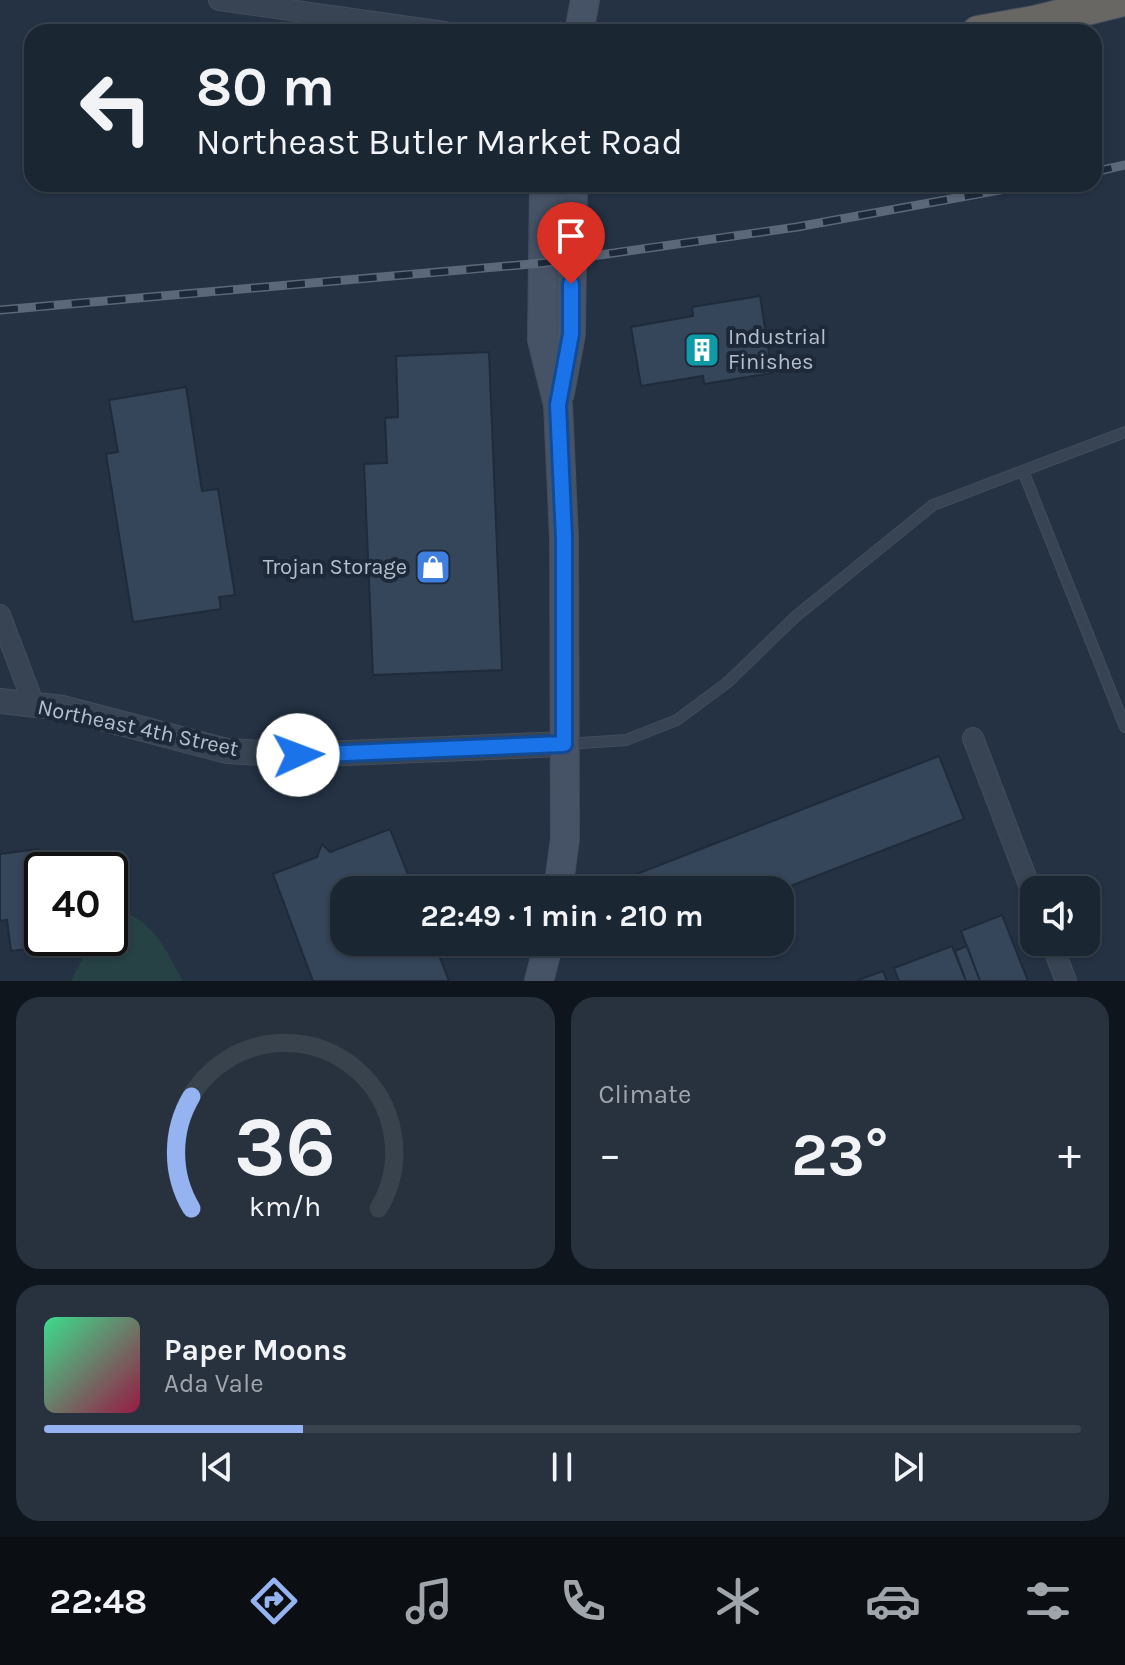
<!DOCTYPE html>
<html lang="en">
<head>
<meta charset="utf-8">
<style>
	:root { --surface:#1b2633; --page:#28323f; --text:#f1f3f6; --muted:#a0a5ac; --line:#39434e; --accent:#95b2f1 }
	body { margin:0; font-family:Karla,sans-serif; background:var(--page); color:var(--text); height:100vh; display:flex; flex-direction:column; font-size:30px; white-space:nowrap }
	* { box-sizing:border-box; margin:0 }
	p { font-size:26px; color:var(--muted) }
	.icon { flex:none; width:44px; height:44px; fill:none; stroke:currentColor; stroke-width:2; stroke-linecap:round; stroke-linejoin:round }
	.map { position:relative; height:981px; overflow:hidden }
	.panel { display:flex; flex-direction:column; gap:16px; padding:16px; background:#0f151c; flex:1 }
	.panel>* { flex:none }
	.guide { position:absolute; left:24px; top:24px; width:1078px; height:168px; border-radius:24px; box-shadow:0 2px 6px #0004,0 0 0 2px var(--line); background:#1b2633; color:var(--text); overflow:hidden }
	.tools { position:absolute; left:1020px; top:876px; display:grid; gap:16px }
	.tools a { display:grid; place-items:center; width:80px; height:80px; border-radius:16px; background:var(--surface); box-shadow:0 2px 6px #0004,0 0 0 2px var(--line); font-size:40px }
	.speed { position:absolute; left:24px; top:852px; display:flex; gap:16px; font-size:40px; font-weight:700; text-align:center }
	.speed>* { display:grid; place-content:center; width:104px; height:104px; border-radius:50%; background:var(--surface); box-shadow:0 2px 6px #0004,0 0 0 2px var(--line); line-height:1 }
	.speed .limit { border:4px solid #111; border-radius:12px; background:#fff; color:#111 }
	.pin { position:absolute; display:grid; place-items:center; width:68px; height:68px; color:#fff; margin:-82px -34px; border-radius:50% 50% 50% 0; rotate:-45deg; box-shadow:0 0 8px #0007 }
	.pin .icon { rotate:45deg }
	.me { position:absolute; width:88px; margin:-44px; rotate:88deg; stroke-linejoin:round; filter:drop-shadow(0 0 6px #0008) }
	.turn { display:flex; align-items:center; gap:28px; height:168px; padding:0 40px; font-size:36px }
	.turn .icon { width:104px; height:104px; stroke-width:2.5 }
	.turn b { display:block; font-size:56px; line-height:68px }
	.big { font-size:60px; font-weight:700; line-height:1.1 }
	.panel .widget { flex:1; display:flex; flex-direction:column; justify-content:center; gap:12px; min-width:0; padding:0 28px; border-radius:24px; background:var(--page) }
	.panel .dial { align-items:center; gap:0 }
	.dial svg { height:208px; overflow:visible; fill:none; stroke:var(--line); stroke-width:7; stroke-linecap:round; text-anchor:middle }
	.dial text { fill:var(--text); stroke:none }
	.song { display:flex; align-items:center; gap:24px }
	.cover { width:96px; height:96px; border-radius:12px; background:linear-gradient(135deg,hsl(150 70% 55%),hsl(340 70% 35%)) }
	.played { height:8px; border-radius:4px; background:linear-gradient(90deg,var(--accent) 25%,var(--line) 25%) }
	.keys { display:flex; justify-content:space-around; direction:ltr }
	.heat { display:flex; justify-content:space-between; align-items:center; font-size:44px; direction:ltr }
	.panel .tiles { flex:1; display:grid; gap:16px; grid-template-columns:1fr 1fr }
	.widget:last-child { grid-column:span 2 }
	.trip { position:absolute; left:330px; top:876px; width:464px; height:80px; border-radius:24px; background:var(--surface); box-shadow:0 2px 6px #0004,0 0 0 2px var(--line); font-weight:700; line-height:80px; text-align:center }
	.tabs { display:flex; height:128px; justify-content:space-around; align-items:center; background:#0b0f14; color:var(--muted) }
	.tabs .icon { width:56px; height:56px }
	.tabs .selected { color:var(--accent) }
	.tabs b { font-size:36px; color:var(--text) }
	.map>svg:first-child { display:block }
</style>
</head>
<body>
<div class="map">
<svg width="1125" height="981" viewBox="0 0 1125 981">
	<rect width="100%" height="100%" fill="#243244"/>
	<path fill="#264245" d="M116,911c37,6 50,40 67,70h-112l22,-43h17v-19z"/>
	<path fill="#35465a" stroke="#1f2b3a" stroke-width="2" d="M760,296l12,77 -68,11 -1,-8 -62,10 -10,-59 62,-11 -1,-9z
		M489,352l13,318 -129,5 -9,-211 23,-1 -2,-45 13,-1 -2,-61z
		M186,387l16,104 16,-2 17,106 -16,2 2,12 -88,13 -27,-168 12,-2 -9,-52z
		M939,756l25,63 -184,71h-159l3,-11z
		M390,829l24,61h-70v52h90l15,39h-136l-40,-107 44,-17 5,-13 8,8z
		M39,849l3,89h9l1,8 -41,5 -4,-31 -7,1v-67z
		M1002,915l26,66h-48l-19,-50z
		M952,946l14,35h-67l-5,-13z
		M967,946l13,35h-14l-11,-30z
		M883,971l4,10h-31z"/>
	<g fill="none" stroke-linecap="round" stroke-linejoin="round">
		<defs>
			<path id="service" d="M1023,471l102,256
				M566,744l60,-4 51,-20 51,-38 67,-65 138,-112 192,-73"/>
			<path id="minor" d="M219,0l225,32
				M0,615l34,90
				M973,738l61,160
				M1051,942l15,39"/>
			<path id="tertiary" d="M0,701l63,7 164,43 71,4 266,-11"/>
			<path id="secondary" d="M579,32l6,-32
				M544,184l-2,156 16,65 6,133 1,301 -7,51
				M560,393l11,-59 2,-150
				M539,981l10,-39"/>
			<path id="trunk" d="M978,32l56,-10 89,-22"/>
		</defs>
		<use href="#service" stroke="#424d5c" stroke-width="12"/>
		<use href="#minor" stroke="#424d5c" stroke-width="22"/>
		<use href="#tertiary" stroke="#424d5c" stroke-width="26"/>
		<use href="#secondary" stroke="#424d5c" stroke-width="30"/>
		<use href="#trunk" stroke="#434f5d" stroke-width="34"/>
		<use href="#service" stroke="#384453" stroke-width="10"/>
		<use href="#minor" stroke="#384453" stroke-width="20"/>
		<use href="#tertiary" stroke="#384453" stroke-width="24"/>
		<use href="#secondary" stroke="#465367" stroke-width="28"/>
		<use href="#trunk" stroke="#686764" stroke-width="32"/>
		<defs>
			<path id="rail" d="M1094,172l31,-7
				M0,310l543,-47 254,-36 236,-43"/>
		</defs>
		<use href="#rail" stroke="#5a687a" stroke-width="9"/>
		<use href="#rail" stroke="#1d2938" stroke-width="6" stroke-dasharray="18" stroke-linecap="butt"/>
	</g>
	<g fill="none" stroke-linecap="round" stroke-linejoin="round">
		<defs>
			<path id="route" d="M298,755l266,-11v-206l-6,-133 13,-71v-50"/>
		</defs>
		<use href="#route" stroke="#114b97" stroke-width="20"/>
		<use href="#route" stroke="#1a73e8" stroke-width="14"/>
	</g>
	<defs>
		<symbol id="building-square" viewBox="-11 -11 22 22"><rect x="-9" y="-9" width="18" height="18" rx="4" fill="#0f9aa8" stroke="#1d2938"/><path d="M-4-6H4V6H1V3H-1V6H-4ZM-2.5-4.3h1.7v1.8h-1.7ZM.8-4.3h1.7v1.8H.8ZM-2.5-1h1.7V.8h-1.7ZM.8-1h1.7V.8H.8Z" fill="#fff"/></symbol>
		<symbol id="shop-square" viewBox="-11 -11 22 22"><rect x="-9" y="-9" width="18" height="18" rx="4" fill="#3f7fe0" stroke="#1d2938"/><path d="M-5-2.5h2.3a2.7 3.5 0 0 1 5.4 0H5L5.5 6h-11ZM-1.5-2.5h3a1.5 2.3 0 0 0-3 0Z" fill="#fff"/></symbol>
	</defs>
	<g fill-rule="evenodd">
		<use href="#building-square" x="682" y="330" width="40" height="40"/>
		<use href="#shop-square" x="413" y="547" width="40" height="40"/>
	</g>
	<g text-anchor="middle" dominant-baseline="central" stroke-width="8" stroke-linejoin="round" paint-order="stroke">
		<g font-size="22" fill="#b5bfcd" stroke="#1d2938" text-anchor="start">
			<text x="728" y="337">Industrial<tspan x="728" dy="25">Finishes</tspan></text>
			<text x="407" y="567" text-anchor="end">Trojan Storage</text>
		</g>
		<g font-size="22" fill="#b5bfcd" stroke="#1d2938">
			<text transform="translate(138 728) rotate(12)">Northeast 4th Street</text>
		</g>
	</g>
</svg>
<div class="tools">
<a><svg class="icon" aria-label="sound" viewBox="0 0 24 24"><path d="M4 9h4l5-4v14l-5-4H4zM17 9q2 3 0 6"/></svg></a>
</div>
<div class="speed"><div class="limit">40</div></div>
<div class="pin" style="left:571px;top:284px;background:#d93025"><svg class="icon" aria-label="arrive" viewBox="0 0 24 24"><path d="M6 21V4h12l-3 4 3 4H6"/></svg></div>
<svg class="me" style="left:298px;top:755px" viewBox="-20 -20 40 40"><circle r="19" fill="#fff"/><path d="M0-13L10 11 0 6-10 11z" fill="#1a73e8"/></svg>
<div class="trip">22:49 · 1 min · 210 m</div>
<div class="guide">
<div class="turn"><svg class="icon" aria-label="left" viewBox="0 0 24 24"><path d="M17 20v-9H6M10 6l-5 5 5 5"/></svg><div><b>80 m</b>Northeast Butler Market Road</div></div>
</div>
</div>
<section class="panel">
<div class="tiles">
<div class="widget dial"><svg viewBox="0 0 100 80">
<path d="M14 69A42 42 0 1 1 86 69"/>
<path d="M14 69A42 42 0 0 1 14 26" stroke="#95b2f1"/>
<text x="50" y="56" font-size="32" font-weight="700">36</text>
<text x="50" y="72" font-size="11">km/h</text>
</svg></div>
<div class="widget"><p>Climate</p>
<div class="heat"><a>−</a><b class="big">23°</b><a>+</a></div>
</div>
<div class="widget">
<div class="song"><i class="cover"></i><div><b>Paper Moons</b><p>Ada Vale</p></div></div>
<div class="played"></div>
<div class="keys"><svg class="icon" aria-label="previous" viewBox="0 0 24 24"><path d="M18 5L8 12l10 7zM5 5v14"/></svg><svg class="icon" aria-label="pause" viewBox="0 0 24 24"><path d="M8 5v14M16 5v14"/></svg><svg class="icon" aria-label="next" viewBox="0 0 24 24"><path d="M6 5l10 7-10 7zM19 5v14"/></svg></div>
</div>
</div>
</section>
<nav class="tabs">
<b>22:48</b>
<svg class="icon selected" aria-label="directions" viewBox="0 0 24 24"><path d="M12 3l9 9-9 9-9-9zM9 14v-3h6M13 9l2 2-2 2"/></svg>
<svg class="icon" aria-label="music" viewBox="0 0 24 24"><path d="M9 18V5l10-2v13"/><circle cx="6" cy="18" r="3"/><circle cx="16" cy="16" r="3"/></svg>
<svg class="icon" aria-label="phone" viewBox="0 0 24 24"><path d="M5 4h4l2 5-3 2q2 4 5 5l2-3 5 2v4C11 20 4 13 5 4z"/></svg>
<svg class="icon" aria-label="climate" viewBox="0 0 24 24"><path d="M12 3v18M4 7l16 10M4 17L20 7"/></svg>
<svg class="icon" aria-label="car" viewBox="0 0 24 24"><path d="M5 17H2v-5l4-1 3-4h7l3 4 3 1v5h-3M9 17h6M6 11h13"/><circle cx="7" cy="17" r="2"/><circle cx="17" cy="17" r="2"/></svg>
<svg class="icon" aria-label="filters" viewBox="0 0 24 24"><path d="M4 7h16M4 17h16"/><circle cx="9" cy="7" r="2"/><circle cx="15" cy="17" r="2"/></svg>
</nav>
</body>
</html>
